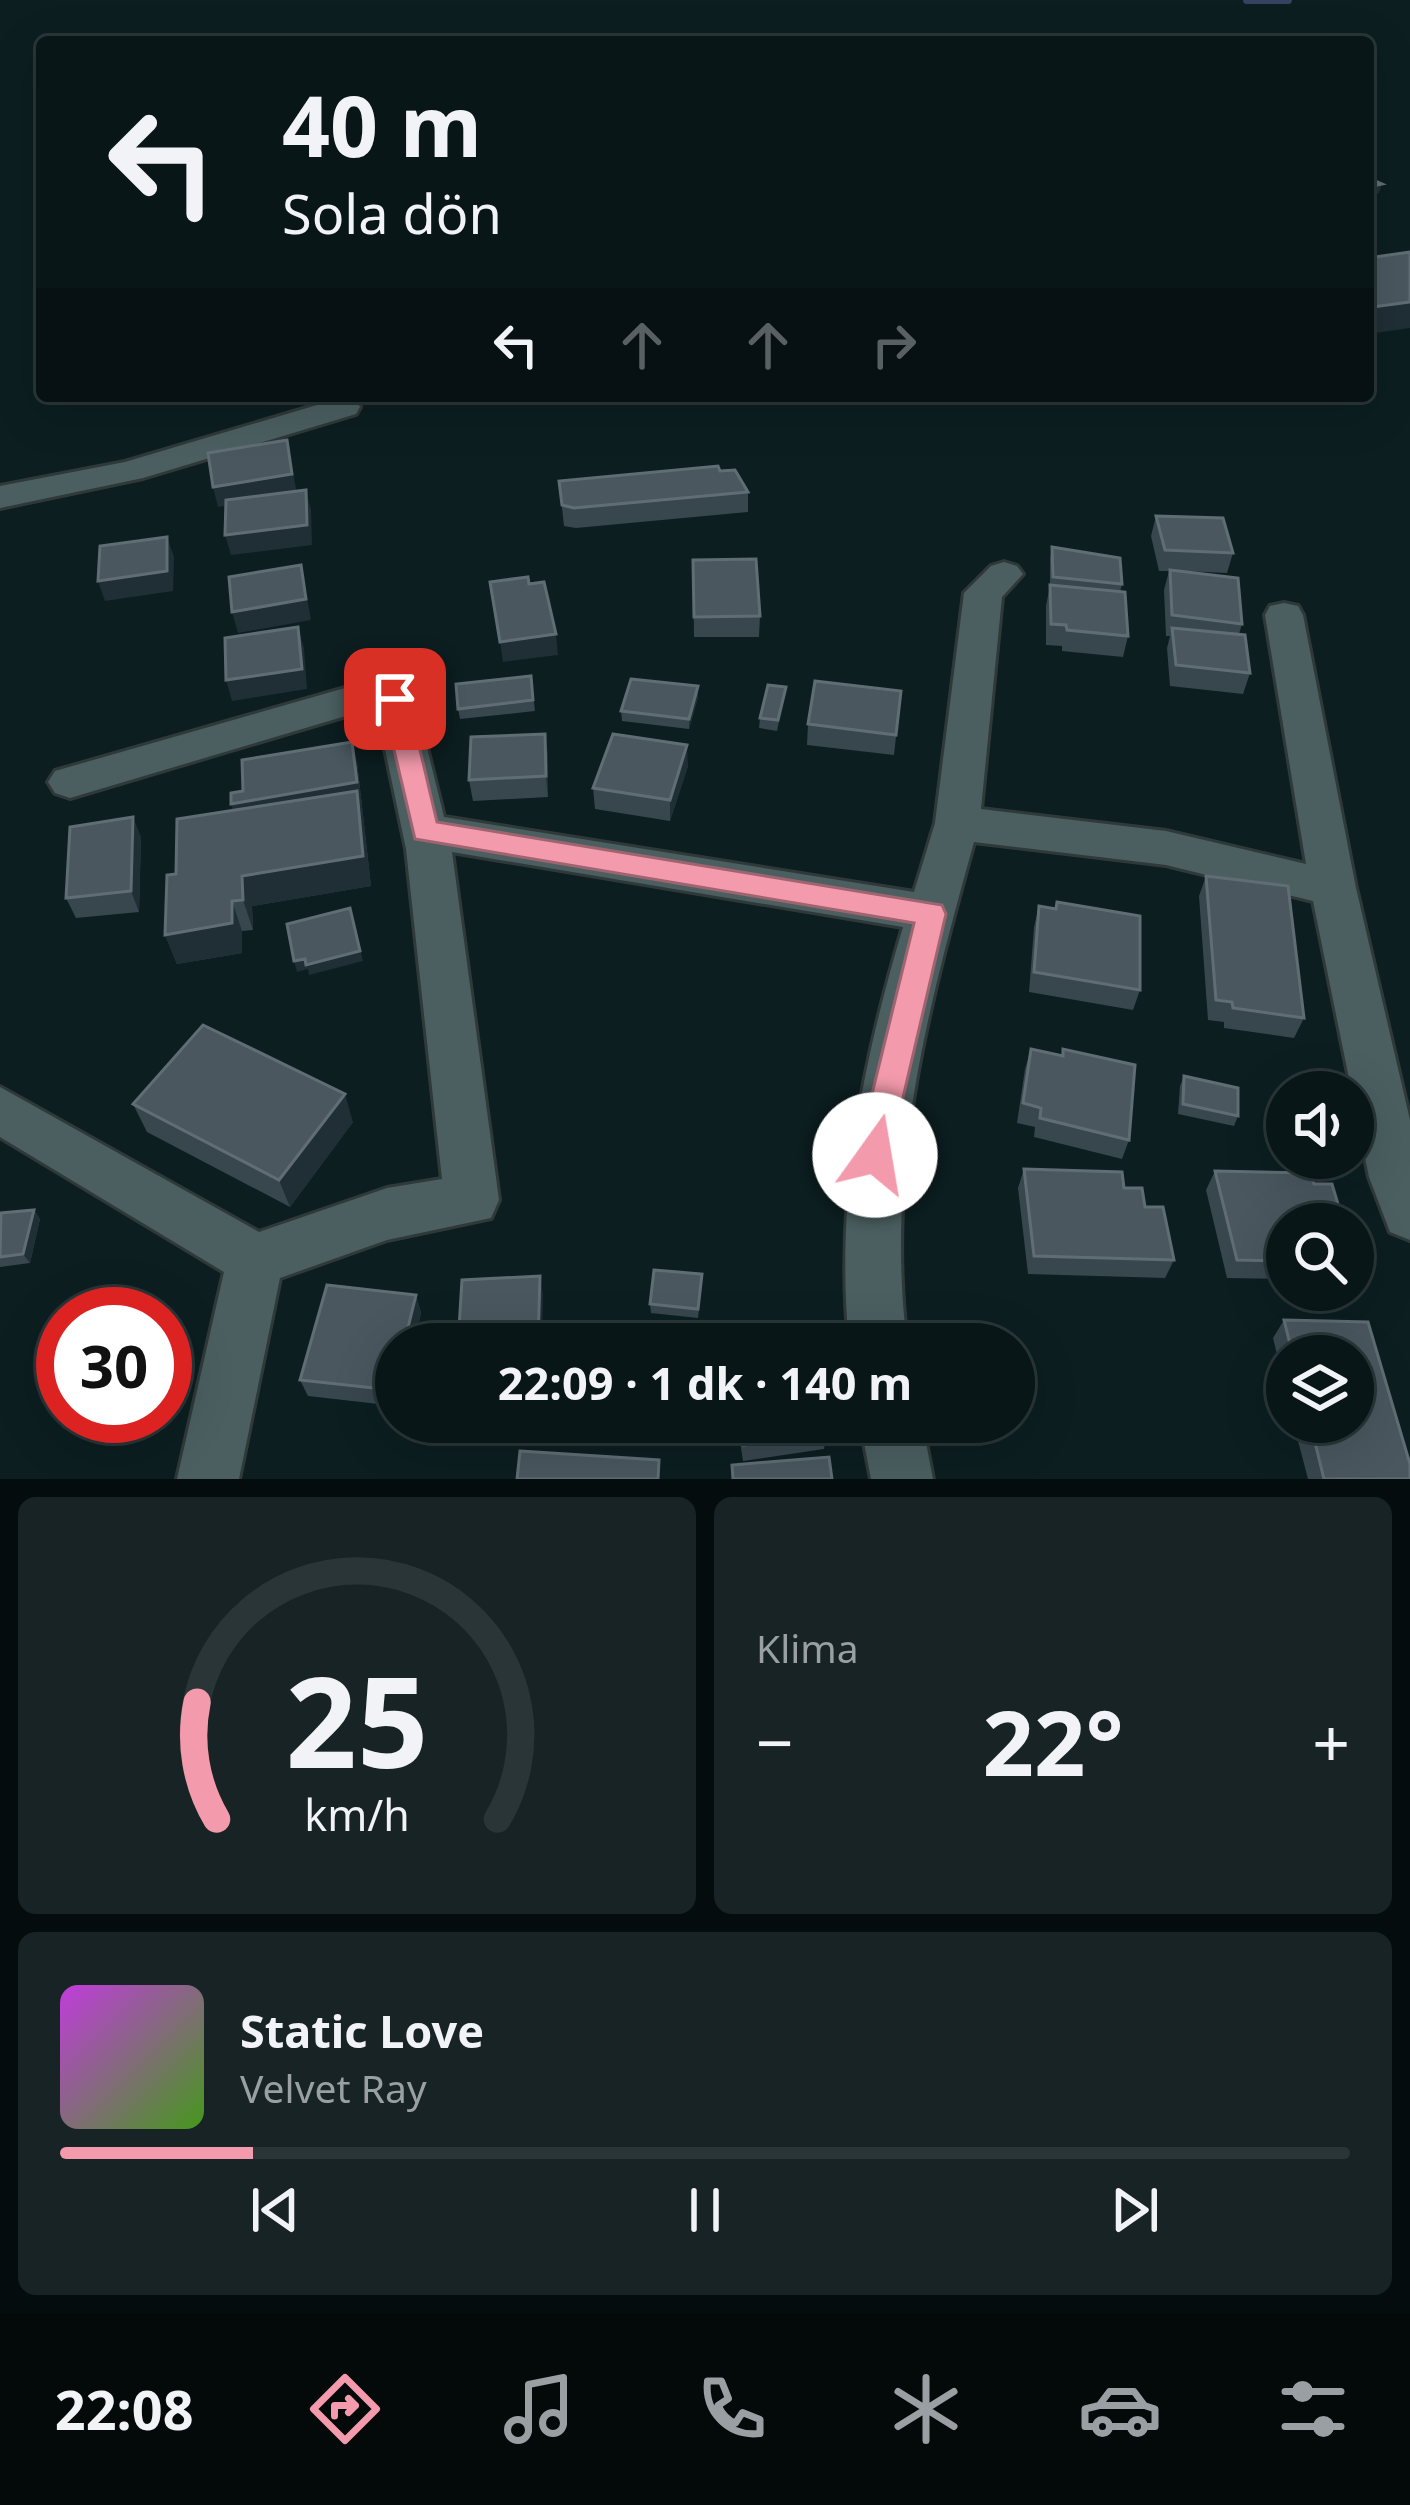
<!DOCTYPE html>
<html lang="tr">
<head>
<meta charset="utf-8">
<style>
	:root { --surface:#091618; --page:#172325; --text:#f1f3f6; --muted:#999fa2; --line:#293537; --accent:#f39aac }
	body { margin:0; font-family:"Noto Sans",sans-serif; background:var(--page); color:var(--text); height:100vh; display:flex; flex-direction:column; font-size:45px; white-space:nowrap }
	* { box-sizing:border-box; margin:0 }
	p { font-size:39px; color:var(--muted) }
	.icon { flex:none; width:66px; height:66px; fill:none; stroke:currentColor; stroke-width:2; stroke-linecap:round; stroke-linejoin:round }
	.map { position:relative; height:1479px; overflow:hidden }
	.panel { display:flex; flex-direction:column; gap:18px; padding:18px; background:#050c0d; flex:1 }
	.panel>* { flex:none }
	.hud { position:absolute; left:36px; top:36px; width:1338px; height:366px; border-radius:12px; box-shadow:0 12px 48px #0002,0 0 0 3px var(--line); background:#091618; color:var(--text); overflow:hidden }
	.controls { position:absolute; left:1266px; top:1071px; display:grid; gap:24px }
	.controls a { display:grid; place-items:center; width:108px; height:108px; border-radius:50%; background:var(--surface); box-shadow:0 12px 48px #0002,0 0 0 3px var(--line); font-size:60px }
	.speed { position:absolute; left:36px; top:1287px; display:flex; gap:24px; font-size:60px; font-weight:700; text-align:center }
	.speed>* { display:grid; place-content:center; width:156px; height:156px; border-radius:50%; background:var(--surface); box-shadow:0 12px 48px #0002,0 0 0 3px var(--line); line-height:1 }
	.speed .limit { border:18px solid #d22; background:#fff; color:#111 }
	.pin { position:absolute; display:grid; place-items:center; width:102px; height:102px; color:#fff; margin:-51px; border-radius:24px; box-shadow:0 6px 18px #0006 }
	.me { position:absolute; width:132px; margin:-66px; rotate:13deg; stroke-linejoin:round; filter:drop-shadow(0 0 9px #0008) }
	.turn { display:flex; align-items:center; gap:42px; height:252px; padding:0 48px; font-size:54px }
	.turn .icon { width:156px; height:156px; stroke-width:2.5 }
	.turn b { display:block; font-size:84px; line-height:102px }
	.lanes { display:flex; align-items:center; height:114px; padding:0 48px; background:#0003; justify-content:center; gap:60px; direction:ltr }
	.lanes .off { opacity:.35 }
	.big { font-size:90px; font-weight:700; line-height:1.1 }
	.panel .tile { flex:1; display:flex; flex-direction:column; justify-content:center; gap:18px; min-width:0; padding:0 42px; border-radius:18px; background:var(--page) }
	.panel .dial { align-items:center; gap:0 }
	.dial svg { height:312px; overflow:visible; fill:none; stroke:var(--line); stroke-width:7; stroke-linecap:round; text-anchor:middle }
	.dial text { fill:var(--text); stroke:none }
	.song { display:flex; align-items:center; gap:36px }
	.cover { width:144px; height:144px; border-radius:18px; background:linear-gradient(135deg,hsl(290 70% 55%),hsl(100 70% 35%)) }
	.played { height:12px; border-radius:6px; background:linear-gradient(90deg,var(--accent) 15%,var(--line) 15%) }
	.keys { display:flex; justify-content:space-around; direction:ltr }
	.heat { display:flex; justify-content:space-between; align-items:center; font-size:66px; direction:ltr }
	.panel .tiles { flex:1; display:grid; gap:18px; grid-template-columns:1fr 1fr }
	.tile:last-child { grid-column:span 2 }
	.trip { position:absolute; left:375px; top:1323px; width:660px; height:120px; border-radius:60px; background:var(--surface); box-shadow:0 12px 48px #0002,0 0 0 3px var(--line); font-weight:700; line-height:120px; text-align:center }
	.menu { display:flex; height:192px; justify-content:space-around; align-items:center; background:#04090a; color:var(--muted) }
	.menu .icon { width:84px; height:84px }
	.menu .current { color:var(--accent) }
	.menu b { font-size:54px; color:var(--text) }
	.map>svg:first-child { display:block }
</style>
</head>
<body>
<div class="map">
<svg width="1410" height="1479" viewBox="0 0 1410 1479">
	<rect width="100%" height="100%" fill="#0c1e20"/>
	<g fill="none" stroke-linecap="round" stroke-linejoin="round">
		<path stroke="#374260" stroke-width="8" d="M1247,0h41"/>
		<defs>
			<path id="street" d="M344,397l12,3 4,7 -4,7 -213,64 -143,30v-22l125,-24z
				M1004,562l13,4 6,8 -21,23 -21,212 185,22 140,33 -41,-249 5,-9 14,-3 14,3 5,9 53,273 54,232v120l-20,-8 -21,-55 -56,-276 -147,-36 -192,-23c-47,169 -89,325 -67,502h-58c-14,-144 13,-279 54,-417l-451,-75 47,348 -8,18 -104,22 -107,38 -41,201h-62l47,-207 -224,-135v-50l259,145 128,-44 55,-9 -36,-330 -29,-138 -11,-1 -296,88 -15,-5 -7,-11 7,-11 311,-89 43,7 6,10 29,118 470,75 21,-69 29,-230 27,-27z
				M860,1422h62l11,57h-62z"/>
		</defs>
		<use href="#street" stroke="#30393a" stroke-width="6"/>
		<use href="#street" fill="#4b5f60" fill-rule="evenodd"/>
	</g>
	<path fill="#38464e" d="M720,471l28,21v20l-172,16 -12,-2 -5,-45z
		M1156,516l77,37 -6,20 -44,-2 59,53 -3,10 11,39 -7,21 -73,-8 -3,-38 3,-12h-4l-2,-46 5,-19h-10l-8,-35z
		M1052,547l70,37 -2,8 8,44 -5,21 -61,-6v-5l-16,-1v-39l4,-21v-27z
		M693,560l67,56 -1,21h-65z
		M531,676l4,35 -75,8 -2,-10z
		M786,687l-9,44 -18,-3 1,-10z
		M901,691l-7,64 -87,-10 1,-21z
		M698,697l-9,32 -67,-8 -1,-10z
		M548,754v43l-75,4 -4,-21z
		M357,762l14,124 -119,20 1,24 -11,1v22l-65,11 -12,-29 11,-61 57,-64 10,-19z
		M688,766l-18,55 -75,-12 -2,-21z
		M141,837l-2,75 -63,6 -10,-20z
		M1206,876l98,142 -10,20 -70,-10v-6l-16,-2 -9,-124z
		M1039,906l101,84 -7,20 -104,-18 5,-65z
		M1031,1049l30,7 2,-7 66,91 -7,19 -88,-22 1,-10 -18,-4 8,-54z
		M1184,1076l54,40 -4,10 -56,-12 2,-28z
		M133,1104l220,18 -63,85 -143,-75z
		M1024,1169l100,19 21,19 29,53 -9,18 -137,-4 -10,-86z
		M1215,1171l72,53v55l-60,-1 -21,-88z
		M34,1210l6,9 -10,44 -30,4v-50z
		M702,1283l-4,35 -47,-5 -1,-9z
		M416,1295l5,18 -7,31h-18v62l-88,-10 -8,-16z
		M1284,1320l84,2 42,142v15h-102l-15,-57h60v-66h-66v40l-14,-58z
		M737,1422h87l2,11 -2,16 -81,12z"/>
	<path fill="#1f2f35" d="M1382,184l-3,9 -9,3 3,-9z
		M1410,302v26l-42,6v-13l5,-14z
		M287,440l10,54 -79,13 -5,-20z
		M306,490l5,20 1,35 -81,10 -6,-20z
		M167,537l7,20 -1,34 -68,10 -7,-20z
		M301,565l10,55 -73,13 -6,-21z
		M298,627l6,21 3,41 -75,12 -6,-21z
		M556,634l2,21 -55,7 -3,-20z
		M698,686v11l-9,32v-10z
		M545,734l3,20v43l-2,-21z
		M352,742l5,20 14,124 -119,20 1,24 -10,-30 -5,-75 -7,-21z
		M687,745l1,21 -18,55v-21z
		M133,817l8,20 -2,75 -8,-21z
		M232,901l10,30v22l-65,11 -12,-29z
		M350,908l13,53 -54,14 -1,-6 -11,3 -3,-11 11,-2z
		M345,1094l8,28 -63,85 -11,-27z
		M34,1210l6,9 -10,44 -7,-9z
		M540,1276l3,18 -1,50h-4z
		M416,1295l5,18 -7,31h-10z"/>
	<path fill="#4a575f" stroke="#606d74" stroke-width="3" d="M1368,178l14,6 -14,3z
		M1410,252v50l-37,5 -5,-4v-45z
		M287,440l5,34 -79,13 -5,-34z
		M718,466l2,5 15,-1 13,22 -174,16 -12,-3 -3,-24z
		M306,490l1,35 -82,10 1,-35z
		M1156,516l67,2 10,35 -68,-3z
		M167,537v34l-69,10 2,-35z
		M1052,547l68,11 2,26 -69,-7z
		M756,559l4,57 -66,1 -1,-57z
		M301,565l5,34 -74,13 -3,-35z
		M1170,570l68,8 4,46 -70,-9z
		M528,577l1,7 15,-2 12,52 -56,8 -10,-60z
		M1050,585l75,7 3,44 -61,-6 -1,-5 -15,-1z
		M298,627l4,42 -76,11 -1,-42z
		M1172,628l73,7 5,38 -74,-8z
		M531,676l2,24 -75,9 -2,-25z
		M631,679l67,7 -9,33 -68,-8z
		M815,681l86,10 -5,44 -88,-11z
		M768,685l18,2 -8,33 -18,-2z
		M545,734l1,42 -77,4 2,-43z
		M613,734l74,11 -17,55 -77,-12z
		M352,742l5,40 -126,22v-11l12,-2 -1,-31z
		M357,791l6,65 -121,20 1,24 -11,1v22l-67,12 2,-60 9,-1 1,-55z
		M133,817l-2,74 -65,7 4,-71z
		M1206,876l82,10 16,132 -71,-10 -1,-6 -16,-2z
		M1057,902l83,14v74l-106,-18 5,-66 17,3z
		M350,908l10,43 -54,14 -1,-6 -11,2 -7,-37z
		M203,1025l142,69 -66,86 -146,-76z
		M1031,1049l32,7v-7l72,16 -6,75 -89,-22 1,-10 -18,-5z
		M1184,1076l54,12v28l-55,-12z
		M1024,1169l98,3 2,16h18l3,19h18l11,53 -140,-4z
		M1215,1171l96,2 3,11h18l12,40h-57v37l-50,-1z
		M34,1210l-11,44 -23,3 1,-44z
		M654,1270l48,4 -4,35 -48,-5z
		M540,1276l-2,68h-80l4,-64z
		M327,1285l89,10 -12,49h-8v33l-3,13 -93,-10z
		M1284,1320l84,2 42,142v15h-86l-14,-57h43v-66h-60z
		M797,1336l1,8h-55z
		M741,1422h83l2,11 -82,12z
		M520,1451l139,9 -1,19h-141z
		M829,1457l3,22h-99l-1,-14z"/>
	<path fill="#f39aac" stroke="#9e6470" stroke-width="3" d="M395,690l13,9 29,123 505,83 4,9 -59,252 -12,5 -13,-5 -5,-11 57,-232 -499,-84 -33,-140z"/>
</svg>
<div class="controls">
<a><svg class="icon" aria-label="sound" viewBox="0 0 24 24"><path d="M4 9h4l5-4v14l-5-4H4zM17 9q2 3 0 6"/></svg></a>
<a><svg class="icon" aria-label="search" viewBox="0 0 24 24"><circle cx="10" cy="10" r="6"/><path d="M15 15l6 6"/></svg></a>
<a><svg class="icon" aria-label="layers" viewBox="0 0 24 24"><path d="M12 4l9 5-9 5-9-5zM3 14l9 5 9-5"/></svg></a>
</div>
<div class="speed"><div class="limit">30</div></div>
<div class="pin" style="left:395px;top:699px;background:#d93025"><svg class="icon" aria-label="arrive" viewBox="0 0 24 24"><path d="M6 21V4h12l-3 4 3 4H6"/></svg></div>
<svg class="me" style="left:875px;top:1155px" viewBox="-20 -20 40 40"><circle r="19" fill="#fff"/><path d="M0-13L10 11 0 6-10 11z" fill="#f39aac"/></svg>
<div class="trip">22:09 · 1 dk · 140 m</div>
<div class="hud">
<div class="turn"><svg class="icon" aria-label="left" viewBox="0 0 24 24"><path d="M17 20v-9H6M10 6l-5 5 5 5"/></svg><div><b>40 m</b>Sola dön</div></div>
<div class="lanes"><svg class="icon" aria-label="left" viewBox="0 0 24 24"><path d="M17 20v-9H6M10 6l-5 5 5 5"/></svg><svg class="icon off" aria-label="ahead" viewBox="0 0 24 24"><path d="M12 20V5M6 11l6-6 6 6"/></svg><svg class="icon off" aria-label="ahead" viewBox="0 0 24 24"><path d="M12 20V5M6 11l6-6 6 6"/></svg><svg class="icon off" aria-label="right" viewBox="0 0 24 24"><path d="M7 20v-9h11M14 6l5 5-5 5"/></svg></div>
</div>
</div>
<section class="panel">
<div class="tiles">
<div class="tile dial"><svg viewBox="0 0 100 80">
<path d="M14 69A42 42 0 1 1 86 69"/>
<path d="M14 69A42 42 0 0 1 9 39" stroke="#f39aac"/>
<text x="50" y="56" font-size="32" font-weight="700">25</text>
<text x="50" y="72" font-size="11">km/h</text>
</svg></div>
<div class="tile"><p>Klima</p>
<div class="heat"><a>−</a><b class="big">22°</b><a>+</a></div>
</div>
<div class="tile">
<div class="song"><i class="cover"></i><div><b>Static Love</b><p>Velvet Ray</p></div></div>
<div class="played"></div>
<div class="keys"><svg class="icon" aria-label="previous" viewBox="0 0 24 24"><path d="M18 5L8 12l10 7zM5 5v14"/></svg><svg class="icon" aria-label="pause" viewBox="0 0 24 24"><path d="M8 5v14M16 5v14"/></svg><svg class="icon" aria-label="next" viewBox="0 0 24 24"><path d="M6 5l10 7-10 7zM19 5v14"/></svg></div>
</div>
</div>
</section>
<nav class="menu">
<b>22:08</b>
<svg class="icon current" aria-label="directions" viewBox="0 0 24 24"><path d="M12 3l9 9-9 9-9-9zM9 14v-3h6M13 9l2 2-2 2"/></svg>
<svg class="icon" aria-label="music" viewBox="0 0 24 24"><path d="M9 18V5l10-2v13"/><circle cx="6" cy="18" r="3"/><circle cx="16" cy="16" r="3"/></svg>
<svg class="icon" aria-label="phone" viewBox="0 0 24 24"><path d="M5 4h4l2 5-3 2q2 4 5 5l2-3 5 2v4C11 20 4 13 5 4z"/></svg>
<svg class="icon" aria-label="climate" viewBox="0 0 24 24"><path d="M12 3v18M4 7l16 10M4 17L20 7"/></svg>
<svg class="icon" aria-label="car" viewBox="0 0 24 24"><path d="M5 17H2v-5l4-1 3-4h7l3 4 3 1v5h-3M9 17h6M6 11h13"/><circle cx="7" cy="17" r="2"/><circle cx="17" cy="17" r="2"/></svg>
<svg class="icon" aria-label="filters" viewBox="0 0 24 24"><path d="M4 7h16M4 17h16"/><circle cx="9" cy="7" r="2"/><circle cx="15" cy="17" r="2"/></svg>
</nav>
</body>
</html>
